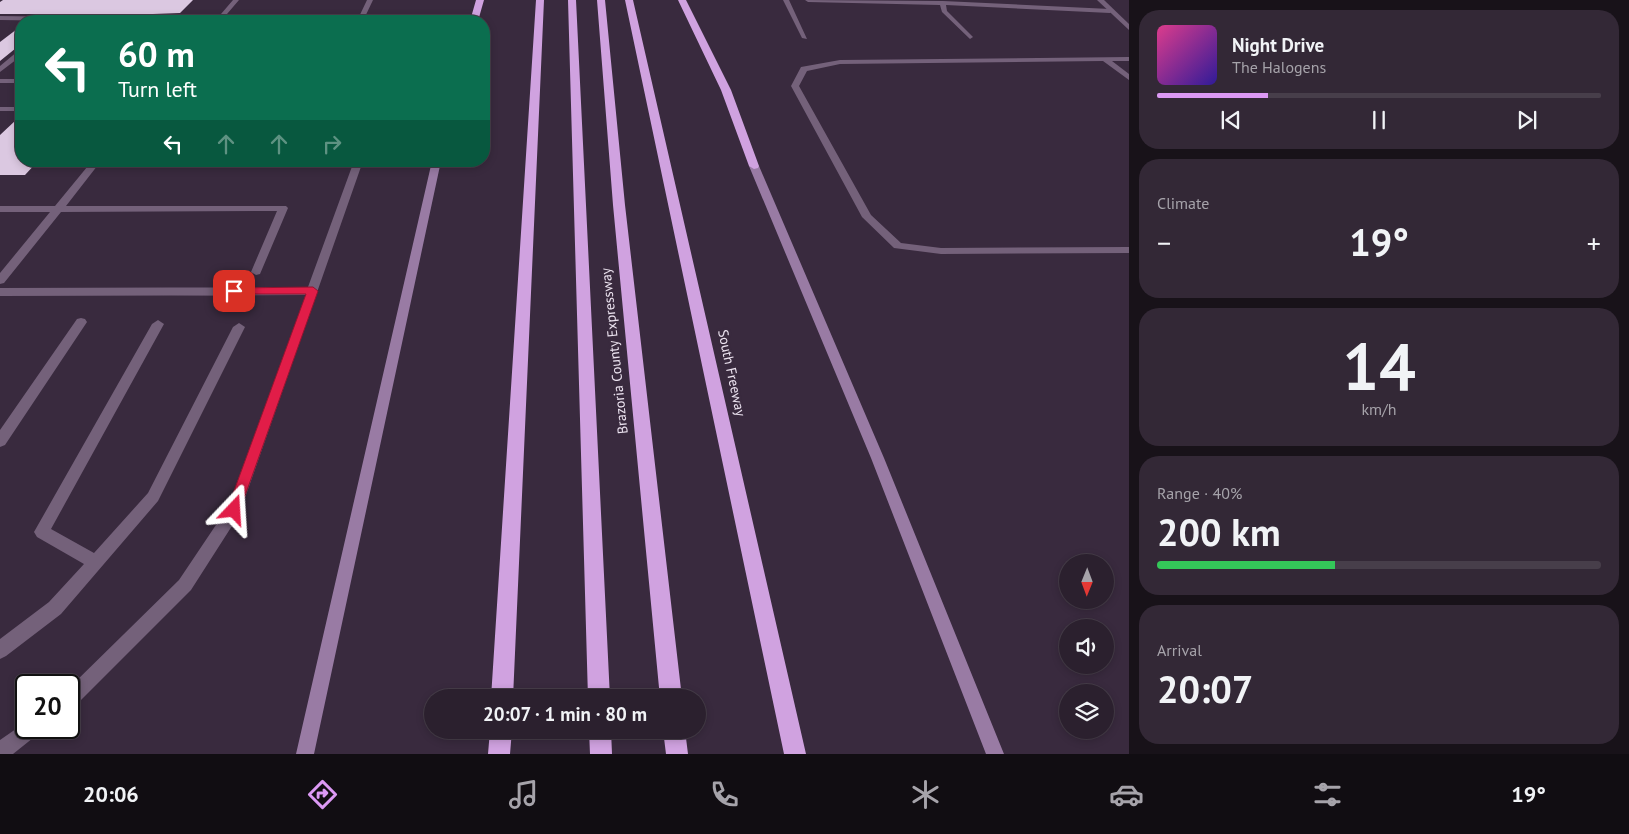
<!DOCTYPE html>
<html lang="en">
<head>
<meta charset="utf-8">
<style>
	:root { --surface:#2b202e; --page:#332836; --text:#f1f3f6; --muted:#a6a3aa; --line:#473e4a; --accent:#dc99f4 }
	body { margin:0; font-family:"PT Sans",sans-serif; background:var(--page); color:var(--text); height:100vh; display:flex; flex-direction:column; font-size:19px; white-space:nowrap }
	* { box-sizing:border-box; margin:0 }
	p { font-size:16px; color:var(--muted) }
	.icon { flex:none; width:28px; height:28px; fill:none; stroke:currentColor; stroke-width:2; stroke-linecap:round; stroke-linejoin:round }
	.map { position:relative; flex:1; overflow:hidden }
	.drawer { display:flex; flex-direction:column; gap:10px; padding:10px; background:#181219; width:500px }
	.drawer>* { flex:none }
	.top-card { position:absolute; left:15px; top:15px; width:475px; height:152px; border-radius:20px; box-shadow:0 2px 8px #0003,0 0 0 1px var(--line); background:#0b6e4f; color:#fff; overflow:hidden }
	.needle { width:32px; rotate:181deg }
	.buttons { position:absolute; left:1059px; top:554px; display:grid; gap:10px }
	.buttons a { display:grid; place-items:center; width:55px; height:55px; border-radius:50%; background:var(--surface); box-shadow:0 2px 8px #0003,0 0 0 1px var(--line); font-size:25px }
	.speed { position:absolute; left:15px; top:674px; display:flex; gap:10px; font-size:25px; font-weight:700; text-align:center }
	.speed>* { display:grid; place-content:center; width:65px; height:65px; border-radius:50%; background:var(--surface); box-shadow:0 2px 8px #0003,0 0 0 1px var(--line); line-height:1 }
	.speed .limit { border:2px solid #111; border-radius:8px; background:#fff; color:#111 }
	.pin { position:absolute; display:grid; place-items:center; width:42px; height:42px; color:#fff; margin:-21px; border-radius:10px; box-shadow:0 2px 8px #0006 }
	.me { position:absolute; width:55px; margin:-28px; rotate:20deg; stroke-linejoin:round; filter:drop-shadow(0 0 4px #0008) }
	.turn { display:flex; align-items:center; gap:18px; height:105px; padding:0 20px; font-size:22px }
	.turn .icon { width:65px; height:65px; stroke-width:2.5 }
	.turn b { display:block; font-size:35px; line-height:42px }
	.lanes { display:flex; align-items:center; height:48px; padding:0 20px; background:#0003; justify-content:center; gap:25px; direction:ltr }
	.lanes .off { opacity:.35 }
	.big { font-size:38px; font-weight:800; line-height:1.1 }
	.drawer .widget { flex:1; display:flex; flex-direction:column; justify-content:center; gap:8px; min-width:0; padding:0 18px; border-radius:20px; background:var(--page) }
	.drawer .dial { align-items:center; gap:0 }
	.dial b { font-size:65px; line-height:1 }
	.song { display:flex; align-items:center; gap:15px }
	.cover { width:60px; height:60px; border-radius:8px; background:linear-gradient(135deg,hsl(330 70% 55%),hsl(250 70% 35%)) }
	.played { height:5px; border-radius:2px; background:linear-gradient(90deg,var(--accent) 25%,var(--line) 25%) }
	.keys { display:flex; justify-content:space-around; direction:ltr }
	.heat { display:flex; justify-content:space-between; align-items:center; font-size:28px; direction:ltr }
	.charge { height:8px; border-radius:4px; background:linear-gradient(90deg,#34c759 40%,var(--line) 0) }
	.trip { position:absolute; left:424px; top:689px; width:282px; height:50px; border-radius:25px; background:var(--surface); box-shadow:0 2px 8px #0003,0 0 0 1px var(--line); font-weight:800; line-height:50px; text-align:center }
	.menu { display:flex; height:80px; justify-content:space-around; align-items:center; background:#110d12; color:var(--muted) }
	.menu .icon { width:35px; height:35px }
	.menu .selected { color:var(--accent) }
	.menu b { font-size:22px; color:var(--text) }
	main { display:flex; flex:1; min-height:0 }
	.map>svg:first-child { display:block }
</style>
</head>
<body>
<main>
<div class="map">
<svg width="1129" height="754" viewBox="0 0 1129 754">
	<rect width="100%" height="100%" fill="#392a3e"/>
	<path fill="#dbc8e1" d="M3,0h190l-13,13 -27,1 -8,7h-46l9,-7h-108v-12z
		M21,26v18l-21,17v-19z
		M16,120h5v41h17l-13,14h-25v-40z"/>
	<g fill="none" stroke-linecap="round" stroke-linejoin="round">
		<path fill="#74617a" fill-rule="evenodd" d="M233,0h6l-18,21h-6z
			M367,0h6l-10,21h-6z
			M783,0h6l18,39 -5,-1z
			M805,0l138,1 167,8 3,2 -3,2 -164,-8 1,6 26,26 -3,2 -28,-27 -2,-7 -132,-3z
			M0,16l67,1 3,2 -2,2 -68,-1z
			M18,51h3v5l-21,16v-6z
			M1129,57v4h-17l17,13v6l-26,-19 -263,3 -33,7 -8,15 72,129 30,28 40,5 188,-1v6l-188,1 -47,-6 -32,-31 -71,-131 10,-19 39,-7z
			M0,79h21v4h-21z
			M0,107h21v4h-21z
			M92,161h9l-35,45h220l2,2 -28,66 -4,1 -5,-3 26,-61 -216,1 -57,71 -4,1v-11l50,-61h-50v-6h55z
			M354,161h9l-124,354 -48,75 -116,116 -6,3v-21l110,-108 49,-73 78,-212 -306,1v-8l308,-1z
			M81,318l4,1 2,3 -82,123 -5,2v-17l77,-111z
			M158,320l6,4 -113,205 43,24 54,-60 85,-166 6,-4 6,4 -87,174 -97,113 -55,42 -6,3v-20l49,-37 35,-38 -47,-27 -3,-5 118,-208z
			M26,722v6h15l-3,6 -25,20h-13v-14z"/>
		<path fill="#74617a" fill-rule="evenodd" d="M1097,0h7l25,24v6z"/>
		<path fill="#997ba4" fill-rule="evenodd" d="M432,161h9l-127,593h-18z
			M754,163l5,3 125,292 120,296h-18l-115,-296 -122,-292z"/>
		<path fill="#d0a2e0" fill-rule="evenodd" d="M476,0h8l-6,21h-8z
			M536,0h8l-31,698h-22z
			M568,0h8l34,698h-22z
			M597,0h8l20,205 57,493h-22l-47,-493z
			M625,0h8l173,754h-22z
			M678,0h8l45,90 28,76 -1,2 -4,1 -5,-3 -28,-76z
			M490,730h22l-2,24h-22z
			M589,730h22l1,24h-22z
			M663,730h22l3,24h-22z"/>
	</g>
	<path fill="#e11d48" stroke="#92132f" d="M313,287l5,4 -78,219 -2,4 -4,2 -5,-2 -2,-4 79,-216h-72l-5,-3 5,-3z"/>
	<g text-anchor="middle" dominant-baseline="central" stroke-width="5" stroke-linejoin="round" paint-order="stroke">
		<g font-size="14" fill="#ebe2ef" stroke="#392a3e">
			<text transform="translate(614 351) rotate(-96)">Brazoria County Expressway</text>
			<text transform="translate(732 373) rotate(78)">South Freeway</text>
		</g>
	</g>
</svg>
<div class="buttons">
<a><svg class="needle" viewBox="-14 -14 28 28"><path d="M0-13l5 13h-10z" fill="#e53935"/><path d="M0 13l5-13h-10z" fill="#a6a3aa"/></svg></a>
<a><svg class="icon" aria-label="sound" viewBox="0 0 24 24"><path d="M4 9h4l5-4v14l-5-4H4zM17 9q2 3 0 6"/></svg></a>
<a><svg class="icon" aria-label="layers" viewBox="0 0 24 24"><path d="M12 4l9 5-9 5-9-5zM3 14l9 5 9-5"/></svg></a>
</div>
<div class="speed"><div class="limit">20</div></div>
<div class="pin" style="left:234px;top:291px;background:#d93025"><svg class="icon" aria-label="arrive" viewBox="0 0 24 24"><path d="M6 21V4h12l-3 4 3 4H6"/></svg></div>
<svg class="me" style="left:234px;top:510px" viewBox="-20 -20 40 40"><path d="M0-17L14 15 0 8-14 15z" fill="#e11d48" stroke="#fff" stroke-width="4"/></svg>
<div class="trip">20:07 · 1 min · 80 m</div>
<div class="top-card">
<div class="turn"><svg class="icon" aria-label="left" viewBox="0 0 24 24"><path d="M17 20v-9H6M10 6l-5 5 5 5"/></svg><div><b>60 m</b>Turn left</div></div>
<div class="lanes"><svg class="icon" aria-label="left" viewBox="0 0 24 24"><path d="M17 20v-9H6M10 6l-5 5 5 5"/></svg><svg class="icon off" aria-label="ahead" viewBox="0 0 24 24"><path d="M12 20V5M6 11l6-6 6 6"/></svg><svg class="icon off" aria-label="ahead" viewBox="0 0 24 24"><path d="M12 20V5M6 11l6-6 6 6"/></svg><svg class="icon off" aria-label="right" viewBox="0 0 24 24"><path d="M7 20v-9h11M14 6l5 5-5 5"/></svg></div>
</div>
</div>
<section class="drawer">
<div class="widget">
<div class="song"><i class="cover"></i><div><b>Night Drive</b><p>The Halogens</p></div></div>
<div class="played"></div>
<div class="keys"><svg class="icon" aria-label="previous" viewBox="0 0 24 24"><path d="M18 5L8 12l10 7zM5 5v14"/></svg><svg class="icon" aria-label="pause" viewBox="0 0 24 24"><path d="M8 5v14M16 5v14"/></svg><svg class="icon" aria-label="next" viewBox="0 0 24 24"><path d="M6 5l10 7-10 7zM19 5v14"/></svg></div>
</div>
<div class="widget"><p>Climate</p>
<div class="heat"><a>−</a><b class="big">19°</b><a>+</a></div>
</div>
<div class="widget dial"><b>14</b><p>km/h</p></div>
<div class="widget"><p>Range · 40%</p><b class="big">200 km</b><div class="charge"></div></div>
<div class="widget"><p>Arrival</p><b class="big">20:07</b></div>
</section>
</main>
<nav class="menu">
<b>20:06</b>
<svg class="icon selected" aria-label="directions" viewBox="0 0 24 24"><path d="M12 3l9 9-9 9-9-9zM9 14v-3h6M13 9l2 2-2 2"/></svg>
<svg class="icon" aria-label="music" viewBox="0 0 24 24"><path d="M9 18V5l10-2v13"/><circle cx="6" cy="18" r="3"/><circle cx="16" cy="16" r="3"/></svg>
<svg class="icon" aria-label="phone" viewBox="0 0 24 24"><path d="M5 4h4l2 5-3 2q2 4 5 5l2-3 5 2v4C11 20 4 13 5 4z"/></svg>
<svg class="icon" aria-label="climate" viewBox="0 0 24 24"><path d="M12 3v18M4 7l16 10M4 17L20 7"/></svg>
<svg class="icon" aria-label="car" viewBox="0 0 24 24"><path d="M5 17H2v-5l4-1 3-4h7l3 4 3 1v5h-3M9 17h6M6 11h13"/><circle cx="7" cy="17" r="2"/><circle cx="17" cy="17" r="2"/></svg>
<svg class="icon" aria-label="filters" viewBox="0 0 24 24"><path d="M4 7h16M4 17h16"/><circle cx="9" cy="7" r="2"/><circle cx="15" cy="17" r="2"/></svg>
<b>19°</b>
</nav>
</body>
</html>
